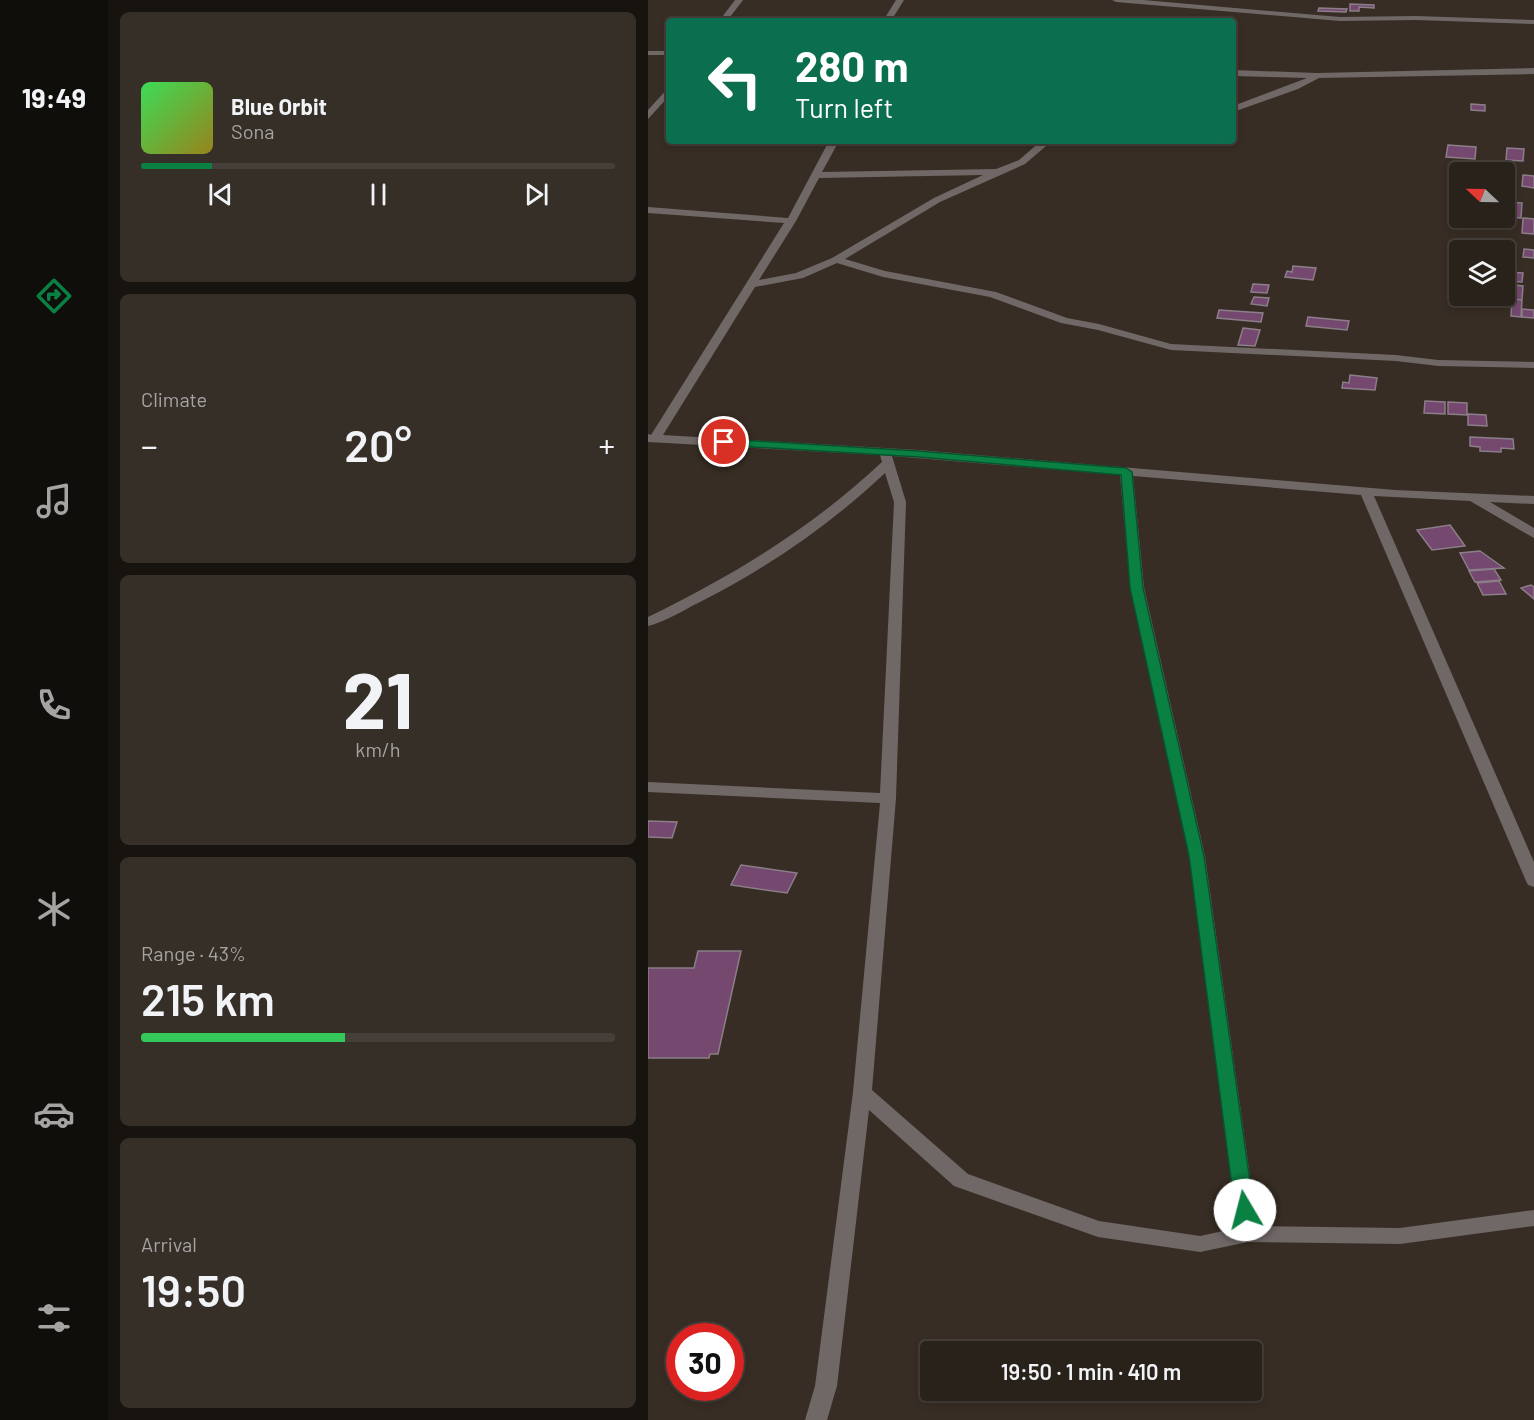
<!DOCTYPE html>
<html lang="en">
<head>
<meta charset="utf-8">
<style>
	:root { --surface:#29221b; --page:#352f28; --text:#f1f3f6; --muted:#a5a4a3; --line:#453f3a; --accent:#0b8043 }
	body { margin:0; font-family:Barlow,sans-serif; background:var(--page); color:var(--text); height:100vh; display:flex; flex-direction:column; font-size:22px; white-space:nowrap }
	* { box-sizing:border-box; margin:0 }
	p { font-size:20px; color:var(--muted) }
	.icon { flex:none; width:33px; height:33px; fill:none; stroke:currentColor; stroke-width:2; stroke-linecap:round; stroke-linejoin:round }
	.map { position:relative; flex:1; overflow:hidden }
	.panel { display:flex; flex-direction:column; gap:12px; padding:12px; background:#17130f; width:540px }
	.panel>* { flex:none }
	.guide { position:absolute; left:18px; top:18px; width:570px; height:126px; border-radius:6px; box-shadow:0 3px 9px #0003,0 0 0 2px var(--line); background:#0b6e4f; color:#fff; overflow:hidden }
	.needle { width:39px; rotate:292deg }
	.controls { position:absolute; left:801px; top:162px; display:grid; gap:12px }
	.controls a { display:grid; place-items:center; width:66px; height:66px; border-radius:6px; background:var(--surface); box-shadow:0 3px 9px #0003,0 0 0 2px var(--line); font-size:30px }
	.speed { position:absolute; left:18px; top:1323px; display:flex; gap:12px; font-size:30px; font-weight:700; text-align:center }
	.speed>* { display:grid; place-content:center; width:78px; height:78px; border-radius:50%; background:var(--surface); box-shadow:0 3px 9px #0003,0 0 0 2px var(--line); line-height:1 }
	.speed .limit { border:9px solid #d22; background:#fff; color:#111 }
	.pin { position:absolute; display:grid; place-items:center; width:51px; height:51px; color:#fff; margin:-26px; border:3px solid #fff; border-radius:50%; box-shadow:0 2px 6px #0007 }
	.me { position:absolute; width:66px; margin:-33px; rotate:352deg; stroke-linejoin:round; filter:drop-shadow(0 0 4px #0008) }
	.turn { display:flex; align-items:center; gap:21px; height:126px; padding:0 30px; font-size:27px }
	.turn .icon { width:78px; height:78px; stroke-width:2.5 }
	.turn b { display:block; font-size:42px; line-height:51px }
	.big { font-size:45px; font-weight:600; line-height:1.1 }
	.panel .tile { flex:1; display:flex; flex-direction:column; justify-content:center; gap:9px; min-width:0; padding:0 21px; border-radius:9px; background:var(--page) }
	.panel .dial { align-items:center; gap:0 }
	.dial b { font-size:78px; line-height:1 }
	.song { display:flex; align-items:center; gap:18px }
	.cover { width:72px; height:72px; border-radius:9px; background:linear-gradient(135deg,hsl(130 70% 55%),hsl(50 70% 35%)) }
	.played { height:6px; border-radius:3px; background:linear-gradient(90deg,var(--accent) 15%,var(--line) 15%) }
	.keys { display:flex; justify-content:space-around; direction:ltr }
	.heat { display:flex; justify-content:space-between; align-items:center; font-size:33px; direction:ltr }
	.charge { height:9px; border-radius:4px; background:linear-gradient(90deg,#34c759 43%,var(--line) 0) }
	.trip { position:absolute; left:272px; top:1341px; width:342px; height:60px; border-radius:6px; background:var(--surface); box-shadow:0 3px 9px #0003,0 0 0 2px var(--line); font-weight:600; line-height:60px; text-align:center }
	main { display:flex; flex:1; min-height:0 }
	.dock { display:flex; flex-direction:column; width:108px; justify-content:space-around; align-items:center; background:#100e0b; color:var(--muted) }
	.dock .icon { width:42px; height:42px }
	.dock .selected { color:var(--accent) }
	.dock b { font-size:27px; color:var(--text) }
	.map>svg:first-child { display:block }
</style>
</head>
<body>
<main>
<nav class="dock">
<b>19:49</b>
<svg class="icon selected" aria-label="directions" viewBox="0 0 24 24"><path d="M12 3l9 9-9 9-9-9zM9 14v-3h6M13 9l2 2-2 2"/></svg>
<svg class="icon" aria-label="music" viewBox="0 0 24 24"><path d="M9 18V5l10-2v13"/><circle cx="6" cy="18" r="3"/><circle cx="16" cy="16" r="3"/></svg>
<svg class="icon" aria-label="phone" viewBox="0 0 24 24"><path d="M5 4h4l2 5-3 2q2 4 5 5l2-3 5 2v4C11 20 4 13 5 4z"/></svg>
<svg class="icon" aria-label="climate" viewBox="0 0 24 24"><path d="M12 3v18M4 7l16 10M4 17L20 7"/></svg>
<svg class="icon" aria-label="car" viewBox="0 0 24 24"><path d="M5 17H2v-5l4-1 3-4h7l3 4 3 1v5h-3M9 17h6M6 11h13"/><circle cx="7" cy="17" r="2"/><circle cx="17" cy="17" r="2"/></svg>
<svg class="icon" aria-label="filters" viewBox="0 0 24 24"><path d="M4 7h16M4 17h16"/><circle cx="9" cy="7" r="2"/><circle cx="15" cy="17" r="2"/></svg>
</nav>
<section class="panel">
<div class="tile">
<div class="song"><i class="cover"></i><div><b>Blue Orbit</b><p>Sona</p></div></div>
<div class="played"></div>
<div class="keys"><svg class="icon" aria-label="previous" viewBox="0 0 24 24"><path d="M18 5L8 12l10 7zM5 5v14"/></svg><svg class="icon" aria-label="pause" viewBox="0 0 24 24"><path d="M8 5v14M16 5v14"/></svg><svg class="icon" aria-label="next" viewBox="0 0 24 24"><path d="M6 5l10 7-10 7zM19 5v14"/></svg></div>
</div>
<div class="tile"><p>Climate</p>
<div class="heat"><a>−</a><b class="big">20°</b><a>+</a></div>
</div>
<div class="tile dial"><b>21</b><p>km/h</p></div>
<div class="tile"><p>Range · 43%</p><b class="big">215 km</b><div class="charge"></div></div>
<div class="tile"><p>Arrival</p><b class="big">19:50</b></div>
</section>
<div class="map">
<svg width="886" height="1420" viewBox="0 0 886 1420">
	<rect width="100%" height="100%" fill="#372d24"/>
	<path fill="#74486f" stroke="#8b7e89" stroke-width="1.5" d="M702,4l24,1v3l-15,-1v4h-9z
		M671,8l28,1 -1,3 -28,-1z
		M823,104l14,1v6l-14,-1z
		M800,145l28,2 -1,12 -29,-2z
		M859,148l17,1 -1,12 -17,-1z
		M875,175l11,1v12l-12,-2z
		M859,202l15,1 -1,15 -14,-1z
		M875,218l11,1v15l-12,-1z
		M876,249l10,1v8l-11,-1z
		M645,266l23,2 -3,12 -28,-3 2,-6 5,1z
		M856,272l19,1 -1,9 -18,-1z
		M605,284l16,1 -2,8 -16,-1z
		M857,284l18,2 -1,14 -18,-2z
		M606,297l15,1 -2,8 -16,-2z
		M864,299l10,1 -1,17 -10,-1z
		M874,309l12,1v8l-12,-1z
		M571,310l44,3 -2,9 -44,-4z
		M660,317l41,4 -2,9 -41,-4z
		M595,328l17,2 -5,16 -17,-1z
		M702,375l27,3 -2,12 -33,-2 1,-6 6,1z
		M777,401l20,1v12l-21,-1z
		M800,402l19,1v12l-19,-1z
		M820,414l18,1 1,11 -19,-1z
		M822,437l43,2 1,10 -13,-1v4l-21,-1v-4l-10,-1z
		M802,525l15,21 -33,4 -15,-20z
		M832,551l24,17 -35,2 -9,-17z
		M846,569l7,11 -26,2 -6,-11z
		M851,581l7,13 -23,1 -6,-12z
		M883,585l3,2v12l-13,-11z
		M0,821l29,1 -5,16 -24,-1z
		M93,865l56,8 -10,20 -56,-8z
		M50,951h43l-23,103h-8l-1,4h-61v-90h46z"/>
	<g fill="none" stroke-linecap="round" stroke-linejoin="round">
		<path fill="#706867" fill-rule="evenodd" d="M87,0h8l-16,21h-8z
			M248,0h8l-13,21h-8z
			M464,0h31l197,17 76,-1 118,4v4l-118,-4 -76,1 -224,-19z
			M0,51h21v4h-21z
			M886,68v6l-215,4 -21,11 -65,23v-6l74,-28 -74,-2v-6l84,3z
			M21,87v9l-21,23v-9z
			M181,141h10l-17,31 174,-3 23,-9 22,-19h11l-27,23 -85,38 -95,57 40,12 111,21 71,26 32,6 72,20 225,11 42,5 96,2v6l-96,-2 -42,-5 -225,-11 -73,-20 -37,-7 -71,-26 -107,-20 -46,-14 -34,15 -48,9 -92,148 255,15 477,40 139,6v8l-44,-2 44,26v10l-64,-37 -96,-5 160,366v25l-6,-2 -2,-4 -165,-386 -228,-19 11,111 61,269 52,370 143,2 134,-18v16l-134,18 -152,-2 -48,10 -102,-15 -144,-51 -85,-76 -32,276 -10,34h-22l10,-34 38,-294 27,-289 -232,-11v-10l232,11 14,-291 -9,-29c-56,53 -118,95 -187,130 -16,8 -33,19 -50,23v-9c88,-43 162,-88 234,-155l-2,-7 -232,-13v-8l3,1 133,-212 -136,-10v-6l140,11zM335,175l-49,23 -102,60 -36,15 -37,7 37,-59 23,-43zM244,456l228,19 10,112 59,269 48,372 -37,8 -101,-15 -131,-47 -96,-84 24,-292 10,-296z"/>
	</g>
	<path fill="#0b8043" stroke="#07532c" stroke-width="1.5" d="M76,439l194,12 208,17 6,4 11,116 61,268 50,354 -3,5 -6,3 -7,-3 -3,-5 -46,-354 -59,-268 -9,-113 -203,-18 -198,-12v-5z"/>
</svg>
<div class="controls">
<a><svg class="needle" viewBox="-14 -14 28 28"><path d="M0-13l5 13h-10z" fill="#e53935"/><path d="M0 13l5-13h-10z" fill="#a5a4a3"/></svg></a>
<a><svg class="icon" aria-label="layers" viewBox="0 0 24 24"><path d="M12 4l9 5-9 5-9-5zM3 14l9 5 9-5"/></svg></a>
</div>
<div class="speed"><div class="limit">30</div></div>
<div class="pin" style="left:76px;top:442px;background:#d93025"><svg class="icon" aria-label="arrive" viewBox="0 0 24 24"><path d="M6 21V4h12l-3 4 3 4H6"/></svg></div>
<svg class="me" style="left:597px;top:1210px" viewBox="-20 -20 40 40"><circle r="19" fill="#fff"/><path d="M0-13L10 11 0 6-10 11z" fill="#0b8043"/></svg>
<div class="trip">19:50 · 1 min · 410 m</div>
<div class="guide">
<div class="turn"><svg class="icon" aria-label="left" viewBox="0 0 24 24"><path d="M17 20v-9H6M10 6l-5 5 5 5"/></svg><div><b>280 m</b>Turn left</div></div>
</div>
</div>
</main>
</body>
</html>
